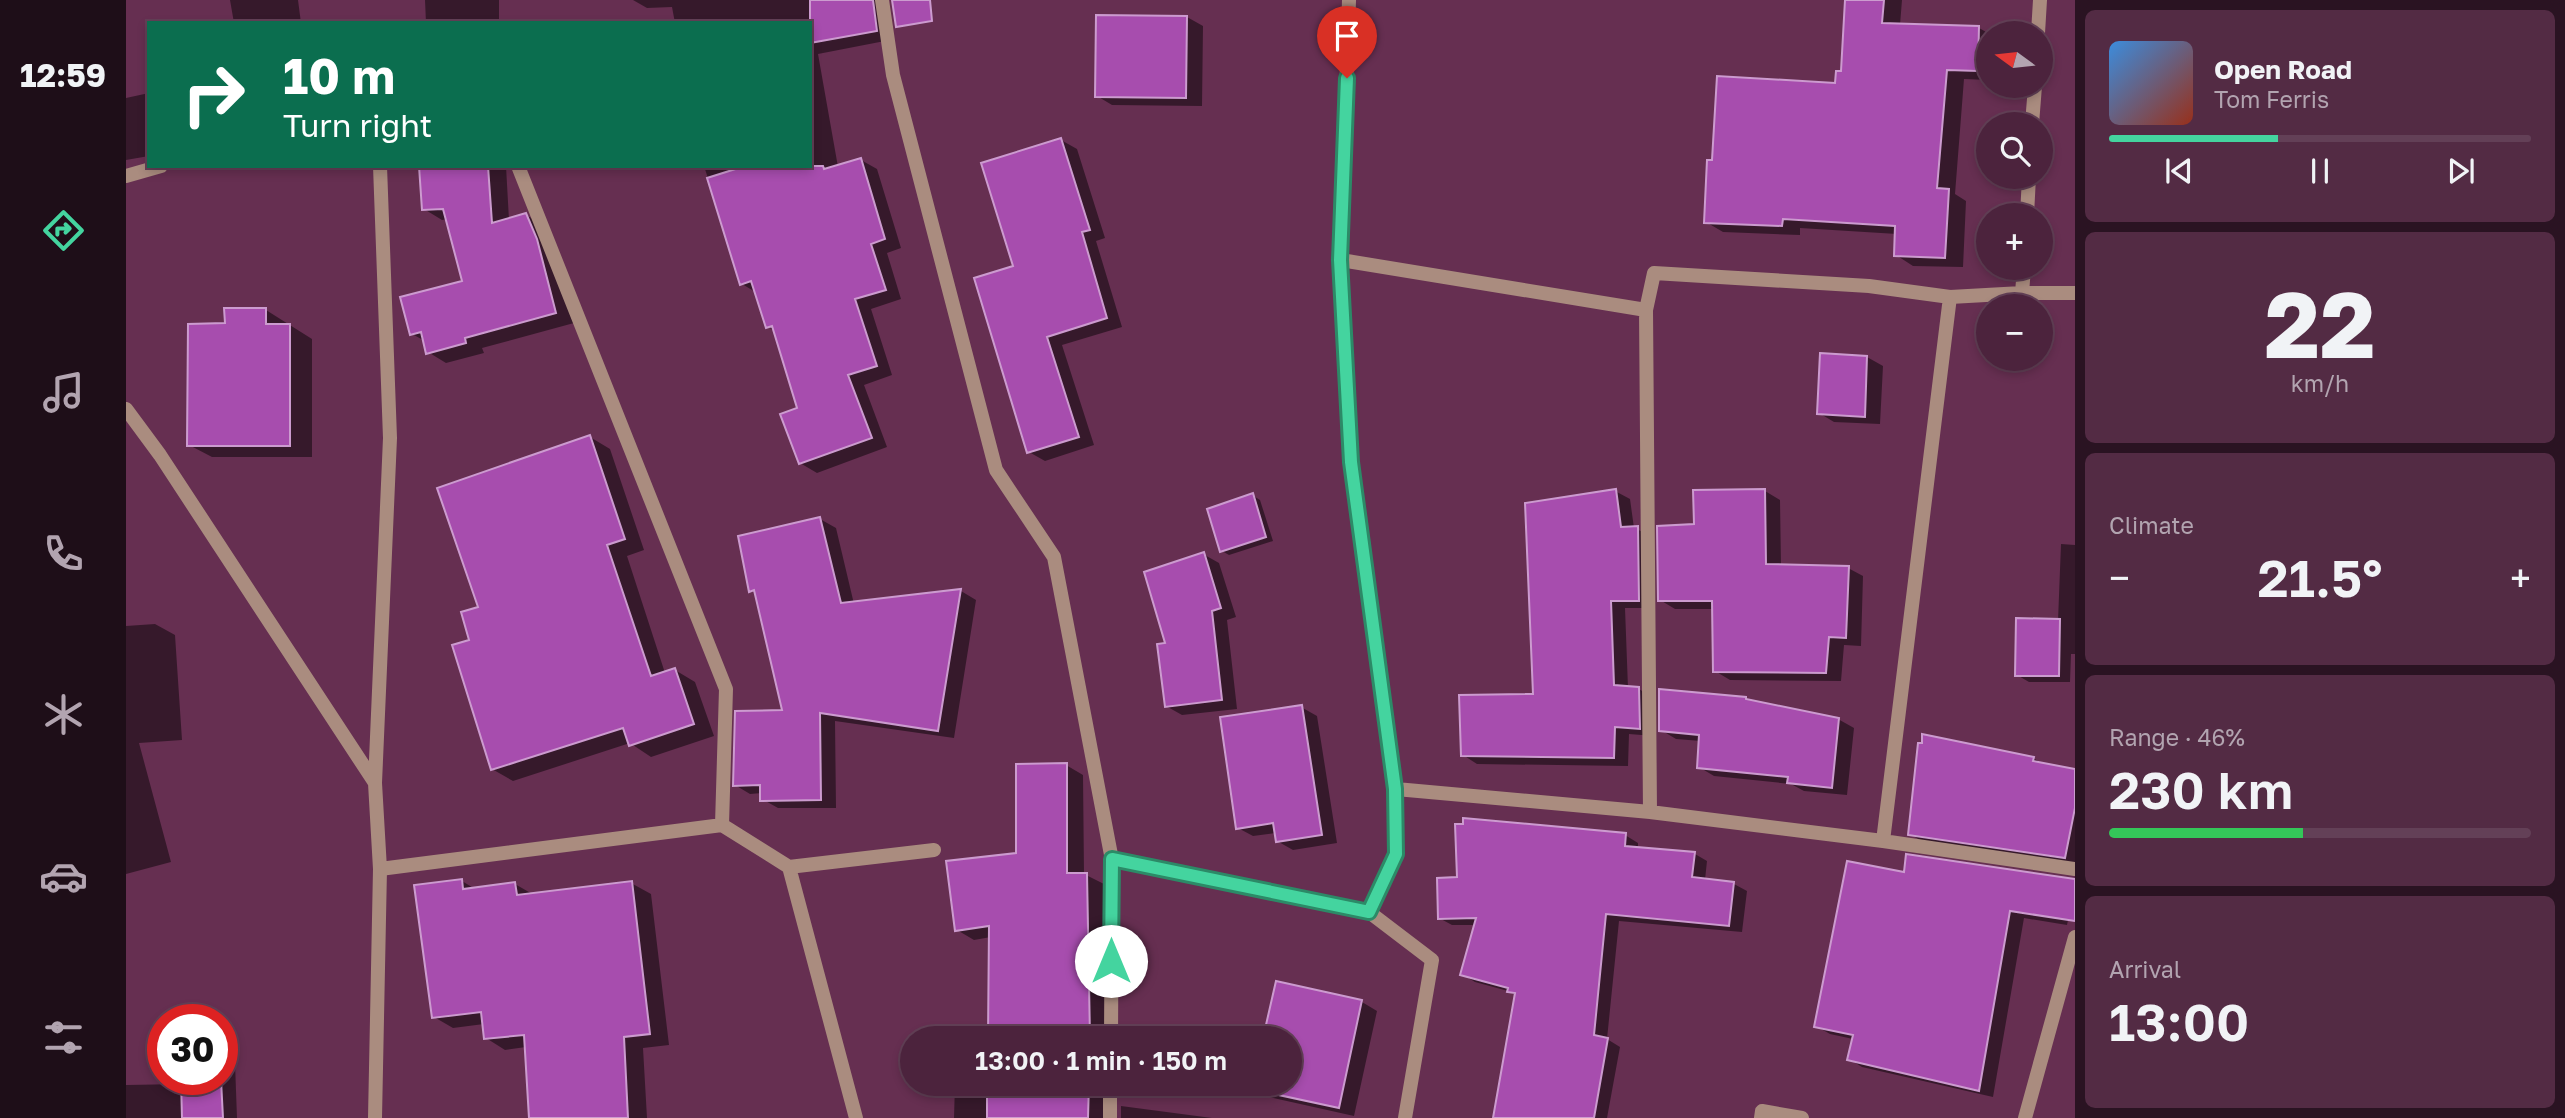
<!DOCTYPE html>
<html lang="en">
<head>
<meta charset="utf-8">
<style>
	:root { --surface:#4c233d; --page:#532b44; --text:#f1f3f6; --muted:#b2a4b0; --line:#634057; --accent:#44d49f }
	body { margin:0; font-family:"Golos Text",sans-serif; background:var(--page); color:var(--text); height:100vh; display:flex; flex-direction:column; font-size:26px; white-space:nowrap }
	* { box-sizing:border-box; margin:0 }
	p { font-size:23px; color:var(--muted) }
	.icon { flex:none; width:38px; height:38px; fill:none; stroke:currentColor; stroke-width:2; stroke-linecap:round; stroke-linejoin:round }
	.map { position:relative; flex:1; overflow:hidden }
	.details { display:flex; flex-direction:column; gap:10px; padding:10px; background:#2a1322; width:490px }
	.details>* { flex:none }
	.top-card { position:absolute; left:21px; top:21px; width:665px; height:147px; border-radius:0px; box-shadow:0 4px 10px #0003,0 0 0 2px var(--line); background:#0b6e4f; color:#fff; overflow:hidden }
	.needle { width:46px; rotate:285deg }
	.controls { position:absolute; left:1850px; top:21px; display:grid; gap:14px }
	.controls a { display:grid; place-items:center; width:77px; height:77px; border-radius:50%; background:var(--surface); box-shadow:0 4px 10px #0003,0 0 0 2px var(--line); font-size:35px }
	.speed { position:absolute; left:21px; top:1004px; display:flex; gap:14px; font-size:35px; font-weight:700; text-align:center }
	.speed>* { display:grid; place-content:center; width:91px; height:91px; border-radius:50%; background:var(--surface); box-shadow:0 4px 10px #0003,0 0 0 2px var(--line); line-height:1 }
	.speed .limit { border:10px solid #d22; background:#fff; color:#111 }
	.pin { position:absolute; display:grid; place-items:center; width:60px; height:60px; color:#fff; margin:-72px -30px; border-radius:50% 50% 50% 0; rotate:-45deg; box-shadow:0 0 7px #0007 }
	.pin .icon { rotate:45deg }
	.me { position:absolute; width:77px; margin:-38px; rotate:0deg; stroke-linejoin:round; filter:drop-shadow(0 0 5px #0008) }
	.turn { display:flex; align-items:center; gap:24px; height:147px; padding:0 21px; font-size:32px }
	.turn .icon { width:91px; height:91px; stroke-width:2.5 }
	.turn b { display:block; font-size:49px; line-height:60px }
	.big { font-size:52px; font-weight:600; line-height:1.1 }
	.details .tile { flex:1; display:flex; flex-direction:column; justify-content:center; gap:10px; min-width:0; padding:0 24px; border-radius:10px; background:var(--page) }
	.details .dial { align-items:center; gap:0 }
	.dial b { font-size:91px; line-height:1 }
	.song { display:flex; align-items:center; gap:21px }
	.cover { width:84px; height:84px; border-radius:10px; background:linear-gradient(135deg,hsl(210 70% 55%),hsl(10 70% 35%)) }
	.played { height:7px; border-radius:4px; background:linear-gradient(90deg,var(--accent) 40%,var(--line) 40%) }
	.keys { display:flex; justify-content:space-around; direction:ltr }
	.heat { display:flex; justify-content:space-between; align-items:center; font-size:38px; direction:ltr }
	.charge { height:10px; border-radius:5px; background:linear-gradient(90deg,#34c759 46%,var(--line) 0) }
	.trip { position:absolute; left:774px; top:1026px; width:402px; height:70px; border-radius:35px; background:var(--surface); box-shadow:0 4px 10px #0003,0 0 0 2px var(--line); font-weight:600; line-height:70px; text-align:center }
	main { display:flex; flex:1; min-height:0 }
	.dock { display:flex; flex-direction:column; width:126px; justify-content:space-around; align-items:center; background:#1e0e18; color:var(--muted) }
	.dock .icon { width:49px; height:49px }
	.dock .on { color:var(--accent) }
	.dock b { font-size:32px; color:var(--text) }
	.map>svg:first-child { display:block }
</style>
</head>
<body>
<main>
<nav class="dock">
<b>12:59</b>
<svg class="icon on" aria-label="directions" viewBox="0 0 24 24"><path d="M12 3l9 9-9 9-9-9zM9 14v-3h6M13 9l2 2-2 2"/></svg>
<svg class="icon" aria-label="music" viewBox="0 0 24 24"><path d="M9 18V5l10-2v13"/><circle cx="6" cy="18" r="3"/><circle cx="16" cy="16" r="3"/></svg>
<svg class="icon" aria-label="phone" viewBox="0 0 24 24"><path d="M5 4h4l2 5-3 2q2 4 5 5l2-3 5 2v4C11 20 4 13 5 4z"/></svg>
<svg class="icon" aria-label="climate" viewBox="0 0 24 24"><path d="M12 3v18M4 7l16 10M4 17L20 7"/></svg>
<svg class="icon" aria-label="car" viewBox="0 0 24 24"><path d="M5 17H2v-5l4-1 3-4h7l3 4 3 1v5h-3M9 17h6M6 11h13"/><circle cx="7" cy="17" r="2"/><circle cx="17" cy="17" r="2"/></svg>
<svg class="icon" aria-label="filters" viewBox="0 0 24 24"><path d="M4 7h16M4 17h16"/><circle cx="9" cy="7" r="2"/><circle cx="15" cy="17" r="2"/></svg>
</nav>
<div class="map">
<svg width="1949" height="1118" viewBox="0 0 1949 1118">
	<rect width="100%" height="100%" fill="#662f51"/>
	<path fill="#0007" d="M104,0h68l3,23h-67z
		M299,0h74v23h-73z
		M507,0h251l6,40 -72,14 20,113 23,-7 16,9 24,79 -14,5 14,46 -30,10 21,66 -28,10 23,62 -70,26 -17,-10 -1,-54 -24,-78 -7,-4 -11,-34 -15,-9 -38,-118h106v-143h-135l-3,-16 -25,1z
		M1721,0h55l-2,25 79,3 9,5v47l-24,-1 -9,115 11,7 -3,66 -50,-1 -17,-11 1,-21 -97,-6v7l-77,-3 -17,-10 8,-60 123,-78 6,-11z
		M1061,17l16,9 -1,80 -90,-1 -15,-9z
		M23,93v63l-23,4v-62z
		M935,140l16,9 28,89 -9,3 26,86 -60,18 32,100 -49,16 -16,-9 -14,-185z
		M295,166h85l3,54 17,-5 19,11 29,97 -92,25 2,5 -38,10 -18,-11 -3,-11 -13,-7 52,-52 -16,-63 -6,1 -18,-11z
		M140,310l46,29v118h-100l-23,-12 37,-120z
		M1741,357l16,9 -3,58 -46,-2 -15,-9z
		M464,437l20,12 34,101 -17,6 38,117 10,-3 20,12 19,54 -63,21 -21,-14 -117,38 -21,-12 -21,-128 10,-33z
		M1489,491l15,8 4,29 18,8 1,72h-28l3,80 11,1 14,9 1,38 -25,-2 -1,32 -151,-2 -14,-9 72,-59z
		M1639,491l15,9 1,66 67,2 15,8 -2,70 -17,-1 -3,36 -111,-1 -15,-9 -1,-62h-39l-15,-9 36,-74z
		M1126,495l8,5 13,41 -44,14 -7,-4z
		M694,519l16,9 18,76 107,-13 15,9 -22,138 -119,-17 1,87h-58l-16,-9v-6l-12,1 -15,-9 49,-73 -27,-118 -6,-4z
		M1935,544l14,1v109h-4l-1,28h-41l-12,-7 41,-54z
		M1077,554l16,9 17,54 -9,3 10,89 -55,6 -16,-9 2,-62z
		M29,624l20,11 7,105 -43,3 32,119 -45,12v-248z
		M1619,698l7,4 86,17 16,9 -7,67 -43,-4 -13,-7 -77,-8 -15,-9 2,-26 -25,-2 -15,-9z
		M1175,707l16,9 20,127 -44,7 -16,-9 -1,-8 -23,3 -15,-8z
		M1907,758l12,7 30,6v94l-150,-22 -15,-9z
		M940,765l17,10 1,99 20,10 3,154h-117l1,-101 -17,3 -17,-10 61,-76z
		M1499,835l13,8v5l57,6 12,7 -2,19 29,4 13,7 -5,41 -123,-11 -12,118 13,8 -13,71h-112l21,-123 -8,-4 -33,-9 -13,-8 14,-49h-24l-13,-7 19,-39z
		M1779,874l170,12 -8,39 -43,-7 -31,179 -131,-30 -13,-8 4,-20 -23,-5 -14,-8z
		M336,881l13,8 40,-5 19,11 97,-12 20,11 18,151 -26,3 4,70h-117l-4,-71 -21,3 -19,-12 -2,-14 -31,4 -19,-11z
		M1151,984l85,18 15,9 -23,105 -85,-19 -16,-9 37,-5v-45z
		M96,1056l13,7 2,55h-111v-33l57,-1v-4h39z
		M829,1083h151l2,26 9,5v4h-163z
		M995,1106l91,12h-91z"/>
	<path fill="#a74dae" stroke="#cc9bcf" stroke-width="2" d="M684,0h63l4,31 -67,12z
		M766,0h38l2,21 -36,6z
		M1719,0h39l-2,23 97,3 -1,45 -31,-1 -10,118 12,1 -4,69 -51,-2 1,-30 -112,-7 -1,7 -78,-3 3,-63h5l5,-84 118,7 1,-12h5z
		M970,15l91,1 -1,82 -91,-1z
		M935,138l29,92 -8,2 25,86 -60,19 32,100 -52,16 -53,-175 39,-12 -32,-103z
		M735,158l24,81 -14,5 15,46 -31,9 22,67 -29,9 24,63 -73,26 -19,-50 17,-6 -25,-82 -6,2 -15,-47 -11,4 -33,-107 38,-12h78l1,3z
		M293,166h69l4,57 34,-10 11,26 19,74 -91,25 1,5 -40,11 -5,-22 -11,3 -10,-38 62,-16 -19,-72 -21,1z
		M98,308h42v16h24v122h-103l1,-122 37,-1z
		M1694,353l47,3 -2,61 -48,-3z
		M464,435l35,104 -18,6 44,131 24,-8 19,56 -65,22 -6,-18 -132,42 -39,-125 17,-5 -8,-28 17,-5 -41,-119z
		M1490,489l5,38 17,-1 1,75h-28l3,84 25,2 1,42 -25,-2 -1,31 -153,-2 -2,-61 74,-1 -8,-191z
		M1639,489l1,75 83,2 -3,72 -17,-1 -3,36 -113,-1 -1,-71h-54l-1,-75 37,-2 -1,-34z
		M1127,493l13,44 -46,15 -13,-43z
		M694,517l21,86 120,-14 -23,142 -118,-18 1,87 -61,1v-16l-27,1 2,-75 47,-1 -28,-120 -5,2 -11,-56z
		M1078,552l17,56 -9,3 10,89 -57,7 -8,-63 8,-1 -21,-71z
		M1890,618l44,1 -1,57h-44z
		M1533,689l87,8v2l93,19 -7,70 -45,-5 1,-6 -91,-9 2,-33 -40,-4z
		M1176,705l20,130 -46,7 -3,-19 -37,6 -16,-112z
		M1796,734l112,23 -1,4 42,8v39l-10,50 -157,-23 10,-92h4z
		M941,763v110h20l3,165h-102l1,-112 -34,5 -9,-70 70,-8v-89z
		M1337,818l163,15 -1,13 70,6 -3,25 42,5 -5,44 -123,-12 -12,121 14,3 -14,80h-101l22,-125 -8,-1 1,-4 -48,-13 16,-57 -38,1 -1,-41 20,-1 -2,-53h8z
		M1780,854l169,25v42l-65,-10 -31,180 -132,-31 6,-25 -39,-8 33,-166 57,11z
		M336,879l1,10 52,-7 2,13 115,-14 18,153 -26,3 4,81h-99l-5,-83 -40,4 -3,-27 -49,6 -18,-133z
		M1150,981l86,19 -23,108 -88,-19 2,-6h37v-45h-27z
		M55,1080h40l2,38h-41z
		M861,1083h102l-1,35h-101z"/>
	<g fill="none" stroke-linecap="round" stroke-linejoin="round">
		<path stroke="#aa8c7f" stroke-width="14" d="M756,0l11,75 103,395 58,87 58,303 -1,178
			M1912,33l2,-33
			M1906,124l3,-38
			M392,166l208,523 -4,136
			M0,176l35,-10
			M1901,215l2,-38
			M1215,260l305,50 4,502
			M1896,293l2,-25
			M1520,310l8,-37 215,13 81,11 72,-4h53
			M0,409l34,46 215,328
			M1270,789l254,23 233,29 192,28
			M1757,841l67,-544
			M986,860l257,52 27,-58v-65l-45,-327 -10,-202 8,-260
			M663,867l67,251
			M254,869l342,-44 67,42 145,-17
			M1243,912l63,48 -27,158
			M249,1118l5,-249 -5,-86 15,-345 -10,-272
			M984,1118v-35
			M1635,1118l1,-7 40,7
			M1899,1118l50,-181"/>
	</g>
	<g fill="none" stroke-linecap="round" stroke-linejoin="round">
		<defs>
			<path id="route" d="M985,961l1,-102 257,53 27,-58 -1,-65 -44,-327 -11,-202 7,-182"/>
		</defs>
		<use href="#route" stroke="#2c8a67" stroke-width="18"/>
		<use href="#route" stroke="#44d49f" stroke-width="12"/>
	</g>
</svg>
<div class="controls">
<a><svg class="needle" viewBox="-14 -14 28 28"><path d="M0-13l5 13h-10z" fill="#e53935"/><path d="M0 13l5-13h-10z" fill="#b2a4b0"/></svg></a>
<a><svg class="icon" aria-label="search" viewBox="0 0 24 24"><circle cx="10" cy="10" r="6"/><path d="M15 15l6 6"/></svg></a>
<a>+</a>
<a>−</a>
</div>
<div class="speed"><div class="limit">30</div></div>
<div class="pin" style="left:1221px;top:78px;background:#d93025"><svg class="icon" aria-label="arrive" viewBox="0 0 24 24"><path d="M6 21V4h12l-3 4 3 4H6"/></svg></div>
<svg class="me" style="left:985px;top:961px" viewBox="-20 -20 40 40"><circle r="19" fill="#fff"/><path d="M0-13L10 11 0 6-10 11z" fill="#44d49f"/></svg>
<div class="trip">13:00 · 1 min · 150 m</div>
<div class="top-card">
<div class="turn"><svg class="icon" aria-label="right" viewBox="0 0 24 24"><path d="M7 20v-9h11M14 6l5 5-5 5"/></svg><div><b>10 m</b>Turn right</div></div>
</div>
</div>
<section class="details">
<div class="tile">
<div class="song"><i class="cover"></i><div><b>Open Road</b><p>Tom Ferris</p></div></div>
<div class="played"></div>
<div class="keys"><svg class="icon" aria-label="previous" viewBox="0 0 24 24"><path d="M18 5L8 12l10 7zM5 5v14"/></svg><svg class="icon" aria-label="pause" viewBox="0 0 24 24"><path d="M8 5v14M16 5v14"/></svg><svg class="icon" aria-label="next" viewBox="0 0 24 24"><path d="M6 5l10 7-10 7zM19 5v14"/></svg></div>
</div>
<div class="tile dial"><b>22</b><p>km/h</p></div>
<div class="tile"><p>Climate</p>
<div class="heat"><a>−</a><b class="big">21.5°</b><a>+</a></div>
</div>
<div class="tile"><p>Range · 46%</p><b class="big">230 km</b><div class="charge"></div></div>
<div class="tile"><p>Arrival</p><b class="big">13:00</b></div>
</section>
</main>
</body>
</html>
